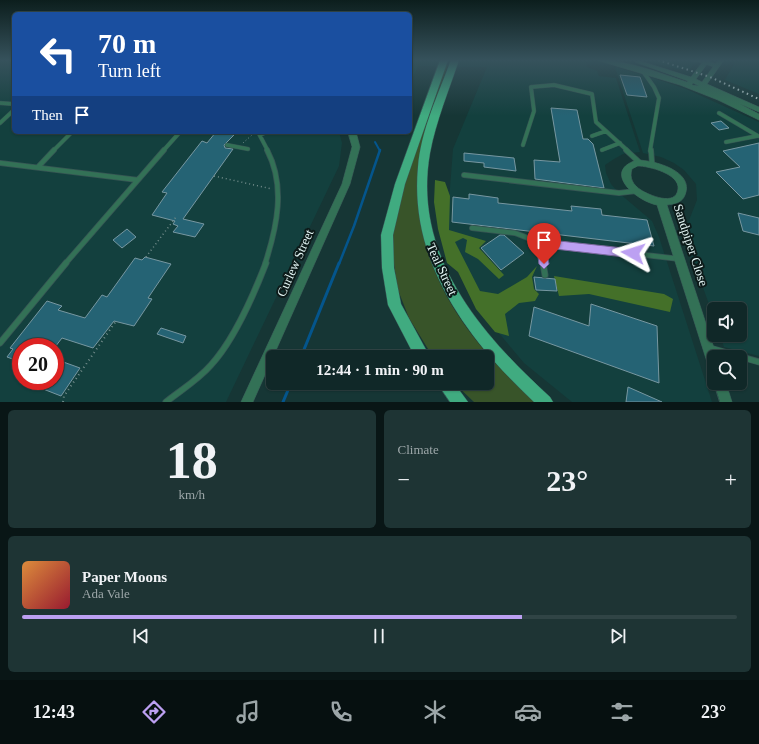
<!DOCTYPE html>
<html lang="en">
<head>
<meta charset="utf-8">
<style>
	:root { --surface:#102828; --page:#1e3434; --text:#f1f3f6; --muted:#9ca6a8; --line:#304445; --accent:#bca0f2 }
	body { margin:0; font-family:Georgia,serif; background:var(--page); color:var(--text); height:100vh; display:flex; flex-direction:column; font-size:15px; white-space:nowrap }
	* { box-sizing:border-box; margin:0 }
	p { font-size:13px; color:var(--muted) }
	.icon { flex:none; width:22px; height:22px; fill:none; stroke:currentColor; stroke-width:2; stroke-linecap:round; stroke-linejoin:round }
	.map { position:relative; height:402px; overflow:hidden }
	.sheet { display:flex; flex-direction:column; gap:8px; padding:8px; background:#091616; flex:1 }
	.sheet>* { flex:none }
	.top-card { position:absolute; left:12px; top:12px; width:400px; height:122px; border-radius:6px; box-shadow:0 1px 3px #0004,0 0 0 1px var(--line); background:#1a4fa0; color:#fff; overflow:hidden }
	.fabs { position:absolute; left:707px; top:302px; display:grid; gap:8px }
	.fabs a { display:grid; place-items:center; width:40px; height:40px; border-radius:6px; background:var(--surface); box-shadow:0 1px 3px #0004,0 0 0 1px var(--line); font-size:20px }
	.speed { position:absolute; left:12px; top:338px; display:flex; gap:8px; font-size:20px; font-weight:700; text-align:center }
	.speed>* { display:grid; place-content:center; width:52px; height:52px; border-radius:50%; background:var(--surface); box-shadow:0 1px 3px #0004,0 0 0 1px var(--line); line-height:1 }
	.speed .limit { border:6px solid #d22; background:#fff; color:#111 }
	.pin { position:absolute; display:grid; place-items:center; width:34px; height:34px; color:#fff; margin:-41px -17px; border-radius:50% 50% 50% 0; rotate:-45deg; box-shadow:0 0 4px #0007 }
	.pin .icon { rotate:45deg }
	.me { position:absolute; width:44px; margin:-22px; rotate:276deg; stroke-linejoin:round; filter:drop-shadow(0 0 3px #0008) }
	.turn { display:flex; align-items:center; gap:14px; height:84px; padding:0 20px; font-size:18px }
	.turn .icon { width:52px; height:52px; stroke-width:2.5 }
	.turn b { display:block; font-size:28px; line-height:34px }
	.then { display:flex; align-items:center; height:38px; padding:0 20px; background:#0003; gap:8px; font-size:15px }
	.big { font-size:30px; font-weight:700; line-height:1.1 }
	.sheet .card { flex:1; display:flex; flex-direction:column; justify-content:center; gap:6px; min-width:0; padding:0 14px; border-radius:6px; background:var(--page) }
	.sheet .dial { align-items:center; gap:0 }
	.dial b { font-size:52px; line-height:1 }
	.song { display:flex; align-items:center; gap:12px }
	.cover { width:48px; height:48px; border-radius:6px; background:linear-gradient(135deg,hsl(30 70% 55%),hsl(350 70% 35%)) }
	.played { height:4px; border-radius:2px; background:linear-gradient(90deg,var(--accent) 70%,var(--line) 70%) }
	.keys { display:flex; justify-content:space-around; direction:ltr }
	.heat { display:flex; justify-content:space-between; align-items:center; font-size:22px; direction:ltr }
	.sheet .tiles { flex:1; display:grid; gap:8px; grid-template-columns:1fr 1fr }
	.card:last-child { grid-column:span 2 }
	.trip { position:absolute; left:266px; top:350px; width:228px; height:40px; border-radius:6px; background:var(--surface); box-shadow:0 1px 3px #0004,0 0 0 1px var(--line); font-weight:700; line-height:40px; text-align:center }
	.tab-bar { display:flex; height:64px; justify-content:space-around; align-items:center; background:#061010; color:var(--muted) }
	.tab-bar .icon { width:28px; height:28px }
	.tab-bar .selected { color:var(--accent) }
	.tab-bar b { font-size:18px; color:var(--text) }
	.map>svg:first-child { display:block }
</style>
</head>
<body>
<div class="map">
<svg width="759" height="402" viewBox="0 0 759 402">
	<rect width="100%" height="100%" fill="#163635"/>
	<path fill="#13403e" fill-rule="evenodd" d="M0,60h14v72h325l3,11 -3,23 -113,236h-226zM21,347h34v34h-34z
		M410,60h224l-48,2 1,5 10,4 2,5 17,2 24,74 -17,2 -9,5 -9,6 1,8 5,11 8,9 33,28 7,16 53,165h-140l-48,-39 -37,-44 -41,-79 7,-91 34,-82 -69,-1 -8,17z
		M645,60h114v34l-34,-14 10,-18h-40l-5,7h-13z
		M615,67l32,9 39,13 73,33v234l-35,-9 -4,-12h20v-26h-26v9l-26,-72 -4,-13 13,-33 -1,-16 -12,-14 -10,-7 -13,-6 -18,-4z"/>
	<path fill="#385429" d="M446,65h2c-8,24 -20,50 -25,75 -22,111 33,189 111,262h-60l-20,-19h33v-26h-54l-24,-39 -11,-28 -5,-32v-27l12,-49z"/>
	<path fill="#447029" d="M435,180l10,2 5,14 -1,34 37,11 -7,7 25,27 -5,4 -21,-20 -13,-7 2,-12 -4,-2 -8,4 25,49 18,3 29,-17 10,-11 -5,11 2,12 5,5 -4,7 -16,2 -14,11 4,22 -14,-4 -19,-23 -18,-37 -11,-9 -9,-34 -4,-27z
		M554,276l110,18 9,5 -3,13 -81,-18 -30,2z"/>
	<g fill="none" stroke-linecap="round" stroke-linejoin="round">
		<path stroke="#04558c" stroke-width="2" d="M375,142l5,9"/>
		<path stroke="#04558c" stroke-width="2.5" d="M339,264l15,-38 26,-76"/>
		<path stroke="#04558c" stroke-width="3" d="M301,357l38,-94
			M283,402l8,-19"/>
	</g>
	<path fill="#256374" stroke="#7797a1" d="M620,75l20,2 7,20 -20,-2z
		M551,108l26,2 6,29h5l5,5 11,44 -69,-9 -1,-19 26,2z
		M721,121l8,7 -10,2 -8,-7z
		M216,132l18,3 -10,10 1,3 8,1 -50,70 21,5 -9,13 -22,-5 5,-6 -5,-2 2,-3 -23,-6 15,-22 -5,-1 40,-51 5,2z
		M759,143v52l-16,4 -27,-27 24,-5 -17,-16z
		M464,153l50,5 2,13 -32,-4v-4l-20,-2z
		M469,194l29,4v5l74,8 -1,-5 30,3 1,6 45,5 7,26 -202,-24 1,-25 16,2z
		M738,213l21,5v17l-16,-4z
		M127,229l9,8 -14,11 -9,-8z
		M500,235h4l20,18 -23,17 -20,-22z
		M145,257l26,7 -23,34 4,1 -18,27 -20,-5 -21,27 -31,-10 -7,9h-34v15l-14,-5 6,-8 -3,-1 37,-47 15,5 -4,4 27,8 17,-23 5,2 28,-39 7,2z
		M534,277l21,2 2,12 -21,-1z
		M591,304l66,22 2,57 -130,-47 5,-29 55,19z
		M161,328l25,8 -3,7 -26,-9z
		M55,359l25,9 -19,28 -23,-9 4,-6h13z
		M628,387l34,15h-36z"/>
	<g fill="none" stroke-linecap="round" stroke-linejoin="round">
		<defs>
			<path id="service-far2" d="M693,60h6l18,6
				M642,70l12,17 5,11 -9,53
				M0,103l14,1
				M719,113l39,23
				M0,123l14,-13
				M258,132l10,19
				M260,135l7,-3
				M592,136l14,-5
				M726,142l31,-6
				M227,145l21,4
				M523,145l11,-34 -3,-24 23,-2 38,9 4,28 32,29
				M602,150l18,-7
				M53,151l19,-19
				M163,151l17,-19"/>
			<path id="service-far1" d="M626,150l13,12
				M651,150l1,13
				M0,163l138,17
				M38,167l16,-17
				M464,175l155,18 17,-2
				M472,228l43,5 26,10 139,16
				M541,243l3,21
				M65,264l99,-114
				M265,264c12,-37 21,-78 2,-114"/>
			<path id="service" d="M543,263l2,12
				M0,343l66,-80
				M710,348l49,14
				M166,402c15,-12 32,-22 45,-37 23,-25 43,-71 55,-102"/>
			<path id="minor" d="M599,60c27,0 61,13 88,22l1,-1 -53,-19 1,-1h4l51,16 13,-17h6l-14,19 6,3 16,-22h6l-17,24 52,23v5l-19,-8 19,10v6l-41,-20 -38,-15 -80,-24zM693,83l6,3 -7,-1z
				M348,132h8l4,15 -10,37 -97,218h-12l101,-218 10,-37z
				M637,160c17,0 58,11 48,35 -3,8 -11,9 -18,10l50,152h-3v14l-4,-2 -2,-4 -51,-160c-21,-4 -56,-34 -20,-45zM638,166c11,0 42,8 40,23 -2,18 -29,6 -37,1 -8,-5 -12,-12 -9,-21z
				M714,383h12l6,19h-12z"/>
			<path id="primary" d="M440,60h8l-43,124 -12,51 1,33 7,36 29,53h-15l-27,-52 -6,-37 -1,-33 14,-51z
				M451,60h8c-10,30 -23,61 -29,93 -18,102 50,180 120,244l3,5h-19c-66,-62 -125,-140 -116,-235 3,-37 20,-72 33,-107z
				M437,383h17l14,19h-18z"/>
		</defs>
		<use href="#service-far2" stroke="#375554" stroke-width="4.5"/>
		<use href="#service-far1" stroke="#375554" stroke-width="6"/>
		<use href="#service" stroke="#375554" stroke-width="7"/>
		<use href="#minor" stroke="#375554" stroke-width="1"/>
		<use href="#primary" stroke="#375554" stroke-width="1"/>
		<path stroke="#758e8d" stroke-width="1" stroke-dasharray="1 2.5" stroke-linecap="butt" d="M243,143l10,-9"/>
		<path stroke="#758e8d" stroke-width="1.5" stroke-dasharray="1 3" stroke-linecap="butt" d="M214,176l58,13
			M146,257l30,-40"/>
		<path stroke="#758e8d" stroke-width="2" stroke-dasharray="1 3.5" stroke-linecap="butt" d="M63,402l1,-6 52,-75"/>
		<use href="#service-far2" stroke="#337156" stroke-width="3.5"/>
		<use href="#service-far1" stroke="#337156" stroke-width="4.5"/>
		<use href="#service" stroke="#337156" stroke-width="5.5"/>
		<use href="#minor" fill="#337156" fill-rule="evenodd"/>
		<use href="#primary" fill="#40ab80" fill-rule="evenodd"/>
		<path stroke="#c3d7d6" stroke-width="2" stroke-dasharray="1.5 3.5" stroke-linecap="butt" d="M658,60l52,17 49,22"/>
	</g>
	<linearGradient id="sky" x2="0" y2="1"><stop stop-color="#0c1e1d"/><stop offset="0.52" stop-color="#36525c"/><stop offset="1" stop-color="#36525c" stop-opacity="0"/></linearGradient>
	<rect width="759" height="116" fill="url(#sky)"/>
	<path fill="#bca0f2" stroke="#7a689d" d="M541,239l92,10 5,4 -5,5 -87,-10 3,16 -5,5 -5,-5 -3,-21z"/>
	<g text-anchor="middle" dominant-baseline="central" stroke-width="4" stroke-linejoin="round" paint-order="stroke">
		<g font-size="13" fill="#e3f5f4" stroke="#0d1b1a">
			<text transform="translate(691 245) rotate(72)">Sandpiper Close</text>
			<text transform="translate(295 263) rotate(-66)">Curlew Street</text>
			<text transform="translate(442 269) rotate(65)">Teal Street</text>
		</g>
	</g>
</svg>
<div class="fabs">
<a><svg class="icon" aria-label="sound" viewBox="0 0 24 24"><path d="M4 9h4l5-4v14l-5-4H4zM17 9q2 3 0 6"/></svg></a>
<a><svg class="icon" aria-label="search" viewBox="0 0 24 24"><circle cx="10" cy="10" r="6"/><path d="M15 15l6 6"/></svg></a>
</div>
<div class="speed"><div class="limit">20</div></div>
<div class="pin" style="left:544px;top:264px;background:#d93025"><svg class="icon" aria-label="arrive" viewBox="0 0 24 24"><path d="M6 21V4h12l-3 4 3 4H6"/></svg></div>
<svg class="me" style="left:633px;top:253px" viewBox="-20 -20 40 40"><path d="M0-17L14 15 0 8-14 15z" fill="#bca0f2" stroke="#fff" stroke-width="4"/></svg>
<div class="trip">12:44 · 1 min · 90 m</div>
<div class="top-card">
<div class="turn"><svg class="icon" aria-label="left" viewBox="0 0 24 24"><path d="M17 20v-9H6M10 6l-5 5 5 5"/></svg><div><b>70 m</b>Turn left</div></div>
<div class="then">Then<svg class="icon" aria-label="arrive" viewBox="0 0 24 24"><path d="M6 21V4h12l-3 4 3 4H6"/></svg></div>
</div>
</div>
<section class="sheet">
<div class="tiles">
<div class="card dial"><b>18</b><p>km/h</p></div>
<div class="card"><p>Climate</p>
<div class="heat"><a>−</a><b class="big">23°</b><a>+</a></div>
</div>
<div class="card">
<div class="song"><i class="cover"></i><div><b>Paper Moons</b><p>Ada Vale</p></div></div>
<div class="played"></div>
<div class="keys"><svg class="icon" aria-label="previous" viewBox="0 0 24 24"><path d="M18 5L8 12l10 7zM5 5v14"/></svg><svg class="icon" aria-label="pause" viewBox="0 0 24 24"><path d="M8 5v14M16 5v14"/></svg><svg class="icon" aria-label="next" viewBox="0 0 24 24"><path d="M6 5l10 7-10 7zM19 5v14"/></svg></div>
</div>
</div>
</section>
<nav class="tab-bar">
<b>12:43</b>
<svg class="icon selected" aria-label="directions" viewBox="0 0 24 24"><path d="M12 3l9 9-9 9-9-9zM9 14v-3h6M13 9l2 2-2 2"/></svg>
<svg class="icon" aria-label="music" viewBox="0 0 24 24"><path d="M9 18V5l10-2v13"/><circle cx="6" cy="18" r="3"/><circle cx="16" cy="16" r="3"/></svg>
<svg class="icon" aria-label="phone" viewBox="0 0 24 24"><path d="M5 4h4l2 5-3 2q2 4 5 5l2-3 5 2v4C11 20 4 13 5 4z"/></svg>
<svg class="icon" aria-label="climate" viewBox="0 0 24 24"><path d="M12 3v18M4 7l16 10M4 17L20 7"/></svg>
<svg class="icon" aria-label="car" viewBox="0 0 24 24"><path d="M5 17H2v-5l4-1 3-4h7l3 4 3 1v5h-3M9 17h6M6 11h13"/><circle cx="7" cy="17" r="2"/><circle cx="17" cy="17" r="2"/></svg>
<svg class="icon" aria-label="filters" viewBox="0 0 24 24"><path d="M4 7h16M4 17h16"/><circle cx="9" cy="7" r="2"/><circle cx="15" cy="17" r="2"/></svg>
<b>23°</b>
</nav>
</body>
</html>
